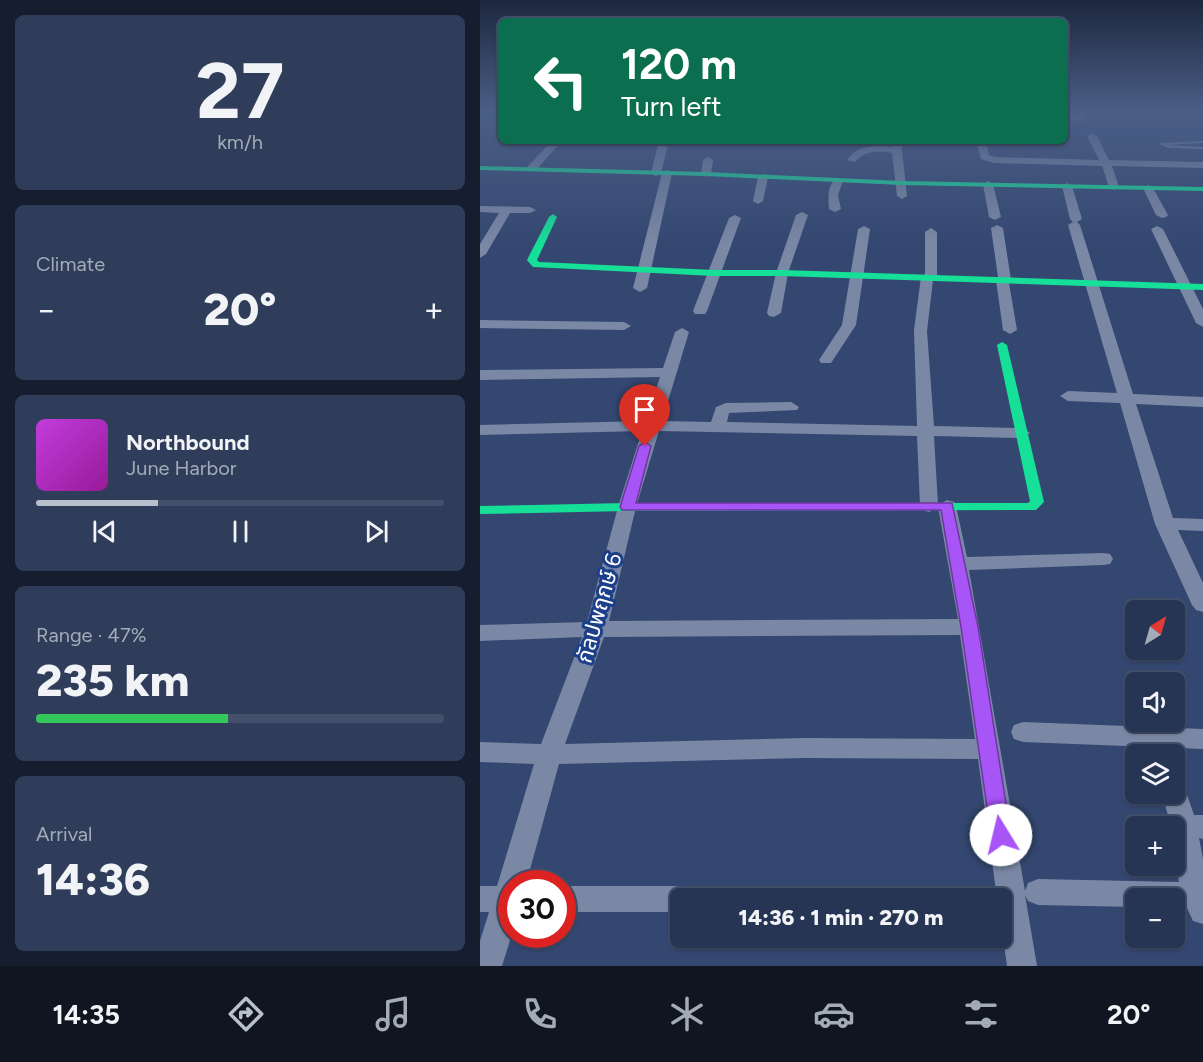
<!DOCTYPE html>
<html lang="en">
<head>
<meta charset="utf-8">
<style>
	:root { --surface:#273554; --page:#2f3d5a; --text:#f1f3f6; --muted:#a4abb8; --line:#43506b; --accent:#b8bfcd }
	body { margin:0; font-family:Figtree,"Noto Sans Thai",sans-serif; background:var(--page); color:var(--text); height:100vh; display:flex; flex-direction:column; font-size:22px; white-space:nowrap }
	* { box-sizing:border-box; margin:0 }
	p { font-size:20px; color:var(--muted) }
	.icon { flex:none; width:33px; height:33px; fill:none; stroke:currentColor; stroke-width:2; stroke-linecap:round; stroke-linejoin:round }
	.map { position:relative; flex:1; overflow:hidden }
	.details { display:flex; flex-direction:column; gap:15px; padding:15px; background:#151d2e; width:480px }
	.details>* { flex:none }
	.hud { position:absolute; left:18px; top:18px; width:570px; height:126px; border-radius:9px; box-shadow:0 2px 4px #0004,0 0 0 2px var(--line); background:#0b6e4f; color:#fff; overflow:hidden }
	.needle { width:39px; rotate:37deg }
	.tools { position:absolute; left:645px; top:600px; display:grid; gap:12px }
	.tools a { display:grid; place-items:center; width:60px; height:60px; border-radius:9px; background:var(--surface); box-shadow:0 2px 4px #0004,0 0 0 2px var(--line); font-size:30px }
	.speed { position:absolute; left:18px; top:870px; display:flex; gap:12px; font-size:30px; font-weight:700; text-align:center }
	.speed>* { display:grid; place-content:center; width:78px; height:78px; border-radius:50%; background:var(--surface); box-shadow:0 2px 4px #0004,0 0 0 2px var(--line); line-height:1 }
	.speed .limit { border:9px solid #d22; background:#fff; color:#111 }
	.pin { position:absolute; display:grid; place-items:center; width:51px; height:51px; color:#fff; margin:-62px -26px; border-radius:50% 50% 50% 0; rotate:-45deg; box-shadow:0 0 6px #0007 }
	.pin .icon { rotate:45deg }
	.me { position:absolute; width:66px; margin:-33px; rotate:351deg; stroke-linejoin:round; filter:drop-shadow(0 0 4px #0008) }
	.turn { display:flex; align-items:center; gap:21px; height:126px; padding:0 24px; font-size:27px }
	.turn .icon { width:78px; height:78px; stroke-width:2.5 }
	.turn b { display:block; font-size:42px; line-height:51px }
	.big { font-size:45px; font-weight:800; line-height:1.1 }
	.details .tile { flex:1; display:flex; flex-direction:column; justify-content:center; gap:9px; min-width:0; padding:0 21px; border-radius:9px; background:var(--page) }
	.details .dial { align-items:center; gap:0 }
	.dial b { font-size:78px; line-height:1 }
	.song { display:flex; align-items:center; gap:18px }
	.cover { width:72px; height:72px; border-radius:9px; background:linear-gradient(135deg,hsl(290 70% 55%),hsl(300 70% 35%)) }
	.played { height:6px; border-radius:3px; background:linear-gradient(90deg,var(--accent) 30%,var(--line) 30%) }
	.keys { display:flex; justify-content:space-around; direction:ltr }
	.heat { display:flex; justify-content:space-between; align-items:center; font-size:33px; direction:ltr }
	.charge { height:9px; border-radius:4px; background:linear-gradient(90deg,#34c759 47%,var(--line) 0) }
	.trip { position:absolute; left:190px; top:888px; width:342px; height:60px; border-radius:9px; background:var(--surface); box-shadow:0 2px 4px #0004,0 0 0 2px var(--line); font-weight:800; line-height:60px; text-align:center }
	.tab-bar { display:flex; height:96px; justify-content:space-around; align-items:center; background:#101522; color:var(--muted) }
	.tab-bar .icon { width:42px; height:42px }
	.tab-bar .on { color:var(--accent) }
	.tab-bar b { font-size:27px; color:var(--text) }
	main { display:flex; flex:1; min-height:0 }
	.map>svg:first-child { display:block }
</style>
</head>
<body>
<main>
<section class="details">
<div class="tile dial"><b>27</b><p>km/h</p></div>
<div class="tile"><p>Climate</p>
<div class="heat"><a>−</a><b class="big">20°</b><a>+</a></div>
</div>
<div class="tile">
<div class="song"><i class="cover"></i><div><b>Northbound</b><p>June Harbor</p></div></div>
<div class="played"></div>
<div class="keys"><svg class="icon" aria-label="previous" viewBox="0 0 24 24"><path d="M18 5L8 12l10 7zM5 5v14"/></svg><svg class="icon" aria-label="pause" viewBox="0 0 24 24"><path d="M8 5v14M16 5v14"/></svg><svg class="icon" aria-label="next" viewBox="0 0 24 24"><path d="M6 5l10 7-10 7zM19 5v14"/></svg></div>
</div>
<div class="tile"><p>Range · 47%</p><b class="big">235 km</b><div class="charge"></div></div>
<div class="tile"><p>Arrival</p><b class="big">14:36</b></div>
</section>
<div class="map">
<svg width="723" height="966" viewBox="0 0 723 966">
	<rect width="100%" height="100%" fill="#344770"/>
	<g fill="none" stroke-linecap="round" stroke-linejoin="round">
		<path fill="#314c81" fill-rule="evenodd" d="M0,113l21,1v6l-21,-1z
			M585,130l138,2v6l-138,-2z"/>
		<path fill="#7b88a5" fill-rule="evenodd" d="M723,141v2l-35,2 35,2v2l-35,-1 -9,-4 2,-1z"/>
		<path fill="#7b88a5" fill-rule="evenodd" d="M585,115h18l4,3 -4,3h-18z
			M612,133l5,3 12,24 94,2v6l-91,-2 7,21 -5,3 -5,-3 -7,-21 -108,-3 -13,-4 -5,-18h10l3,14 6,2 104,3 -12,-24z
			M72,141h10l-27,30h-8v-4z
			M179,141h10l-8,32 -5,3 -5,-3z
			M412,141l9,1 6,54 -5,3 -5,-3 -5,-43c-14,-2 -27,-3 -37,9l-8,-2c11,-15 27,-15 45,-13z
			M228,157l5,3 -2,14 -5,3 -5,-3 2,-14z
			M187,170l5,3 -25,115 -7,4 -7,-4 29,-115z
			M283,174l5,3 -5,24 -5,3 -5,-3 5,-24z
			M358,178l5,3 -5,14 3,14 -6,3 -6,-3c-1,-11 -2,-26 9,-31z
			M508,181l5,3 8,33 -6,3 -6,-3 -6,-33z
			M587,183l5,3 10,33 -5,3 3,3 53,169 70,3v10l-67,-3 37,114 30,1v12l-25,-1 25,53v29l-7,-2 -4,-5 -37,-81 -35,-121 -52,-2 -8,-5 8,-5 49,2 -49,-168 5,-3 -3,-3 -8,-33z
			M668,185l5,3 15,27 -2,2 -4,1 -6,-3 -13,-27z
			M0,206l50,1 6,3 -6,3h-20l-24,41 -6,4v-14l19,-31 -19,-1z
			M322,212l6,3 -20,58 -7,40 -7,4 -5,-1 -2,-3 9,-40 20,-58z
			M255,215l6,3 -34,93 -2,3h-10l-2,-3 36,-93z
			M517,225l6,3 8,52 -2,3 8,47 -7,4 -7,-4 -7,-50 2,-3 -7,-49z
			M384,226l6,3 -14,96 -25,38h-10l-2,-3 23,-35 16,-96z
			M677,226l6,3 40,80v18l-7,-4 -45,-94z
			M451,228l6,4v45l-4,3 -6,51 7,95 88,2 8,5 -8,5 -88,-2 4,69 9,-5 7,2 2,4 11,51 136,-4 7,1 3,5 -3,5 -7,1 -134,5 56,321 3,-8 10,-4 141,3 -5,-30v-26h-3l-9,-32h12v-14l9,3 11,32h9v24l-4,-1 4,21v65l-10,-3 -6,-13h-13v-10h-38v9l-98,-2 -10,-4 -3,-6 12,71h-30l-5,-35v-33h-5l-19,-139 -174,-1 -245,6 -33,120h-14v50l-10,32h-22v-25l9,-29h-9v-26h17l37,-122 -54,-2v-20l61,2 41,-107 -102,4v-16l107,-3 31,-115 24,-76 -162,4v-10l166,-4 14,-44 -180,3v-10l183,-2 12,-36 7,-4 7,4 -27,89 49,1 5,-15 10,-4 65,-1 8,5 -2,3 -68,3 -2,9 190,4 -3,-96 7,-53 4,-3v-42zM179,431l258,5 3,70 2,4 7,2 9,-5 20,112 -349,2 27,-114zM480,635l15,104 -171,-1 -239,6 39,-107z
			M0,320l144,2 7,4 -7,4 -144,-2z
			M543,722l180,7v20l-180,-7 -9,-3 -3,-7 3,-7z
			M82,886h119l10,4 4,8h-14v14h-119z"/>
		<path fill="#16e098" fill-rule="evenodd" d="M0,166l226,6 196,9 301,6v4l-301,-6 -196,-9 -226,-6z
			M73,214l4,3 -20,43 2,2 175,8h68l421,14v6l-421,-14h-68l-181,-9 -6,-7 22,-43z
			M522,342l5,3 37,157 -8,8 -409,1 -147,3v-8l147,-3h401l2,-2 -33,-156z"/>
	</g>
	<linearGradient id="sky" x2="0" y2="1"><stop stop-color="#1d273e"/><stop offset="0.45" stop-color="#4a5e86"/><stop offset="1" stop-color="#4a5e86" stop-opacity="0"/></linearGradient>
	<rect width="723" height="246" fill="url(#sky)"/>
	<path fill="#a855f7" stroke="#6d37a1" stroke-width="1.5" d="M165,442l6,4 -15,57h316l26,124 33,208 -3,6 -7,3 -7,-3 -3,-6 -30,-208 -20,-117h-319l-2,-3 19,-61z"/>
	<g text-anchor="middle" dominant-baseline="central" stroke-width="6" stroke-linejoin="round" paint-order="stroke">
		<g font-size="22" fill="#fff" stroke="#1b3f89">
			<text transform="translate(119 608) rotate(-74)">กัลปพฤกษ์ 6</text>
		</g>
	</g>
</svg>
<div class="tools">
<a><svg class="needle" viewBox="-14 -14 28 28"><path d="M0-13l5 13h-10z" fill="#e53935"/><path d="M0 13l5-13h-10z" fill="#a4abb8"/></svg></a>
<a><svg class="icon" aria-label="sound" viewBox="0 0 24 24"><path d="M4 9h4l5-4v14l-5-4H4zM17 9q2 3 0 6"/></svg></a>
<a><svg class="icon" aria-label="layers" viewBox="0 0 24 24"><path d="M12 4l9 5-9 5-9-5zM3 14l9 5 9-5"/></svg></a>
<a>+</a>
<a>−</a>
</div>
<div class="speed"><div class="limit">30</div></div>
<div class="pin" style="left:165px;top:446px;background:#d93025"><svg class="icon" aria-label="arrive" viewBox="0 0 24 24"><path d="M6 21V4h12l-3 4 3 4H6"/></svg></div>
<svg class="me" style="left:521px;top:835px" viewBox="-20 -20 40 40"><circle r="19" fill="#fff"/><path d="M0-13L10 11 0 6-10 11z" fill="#a855f7"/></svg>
<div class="trip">14:36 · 1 min · 270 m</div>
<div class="hud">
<div class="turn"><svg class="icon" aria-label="left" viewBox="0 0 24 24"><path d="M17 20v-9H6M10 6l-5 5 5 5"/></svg><div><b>120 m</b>Turn left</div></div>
</div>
</div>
</main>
<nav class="tab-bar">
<b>14:35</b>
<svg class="icon on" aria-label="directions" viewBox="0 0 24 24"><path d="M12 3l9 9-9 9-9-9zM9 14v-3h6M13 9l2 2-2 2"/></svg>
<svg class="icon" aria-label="music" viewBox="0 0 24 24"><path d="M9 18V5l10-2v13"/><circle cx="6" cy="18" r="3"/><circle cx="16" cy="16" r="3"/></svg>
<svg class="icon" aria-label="phone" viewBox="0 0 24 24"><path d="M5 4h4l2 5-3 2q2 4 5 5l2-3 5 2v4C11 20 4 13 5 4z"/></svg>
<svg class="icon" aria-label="climate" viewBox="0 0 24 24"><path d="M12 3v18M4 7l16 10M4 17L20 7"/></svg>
<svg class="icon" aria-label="car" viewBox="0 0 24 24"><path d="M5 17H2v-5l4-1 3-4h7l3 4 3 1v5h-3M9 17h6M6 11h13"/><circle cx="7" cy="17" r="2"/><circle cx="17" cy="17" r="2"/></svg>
<svg class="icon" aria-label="filters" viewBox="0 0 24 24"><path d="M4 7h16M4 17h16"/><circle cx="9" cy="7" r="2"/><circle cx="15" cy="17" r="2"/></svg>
<b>20°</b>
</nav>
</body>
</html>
